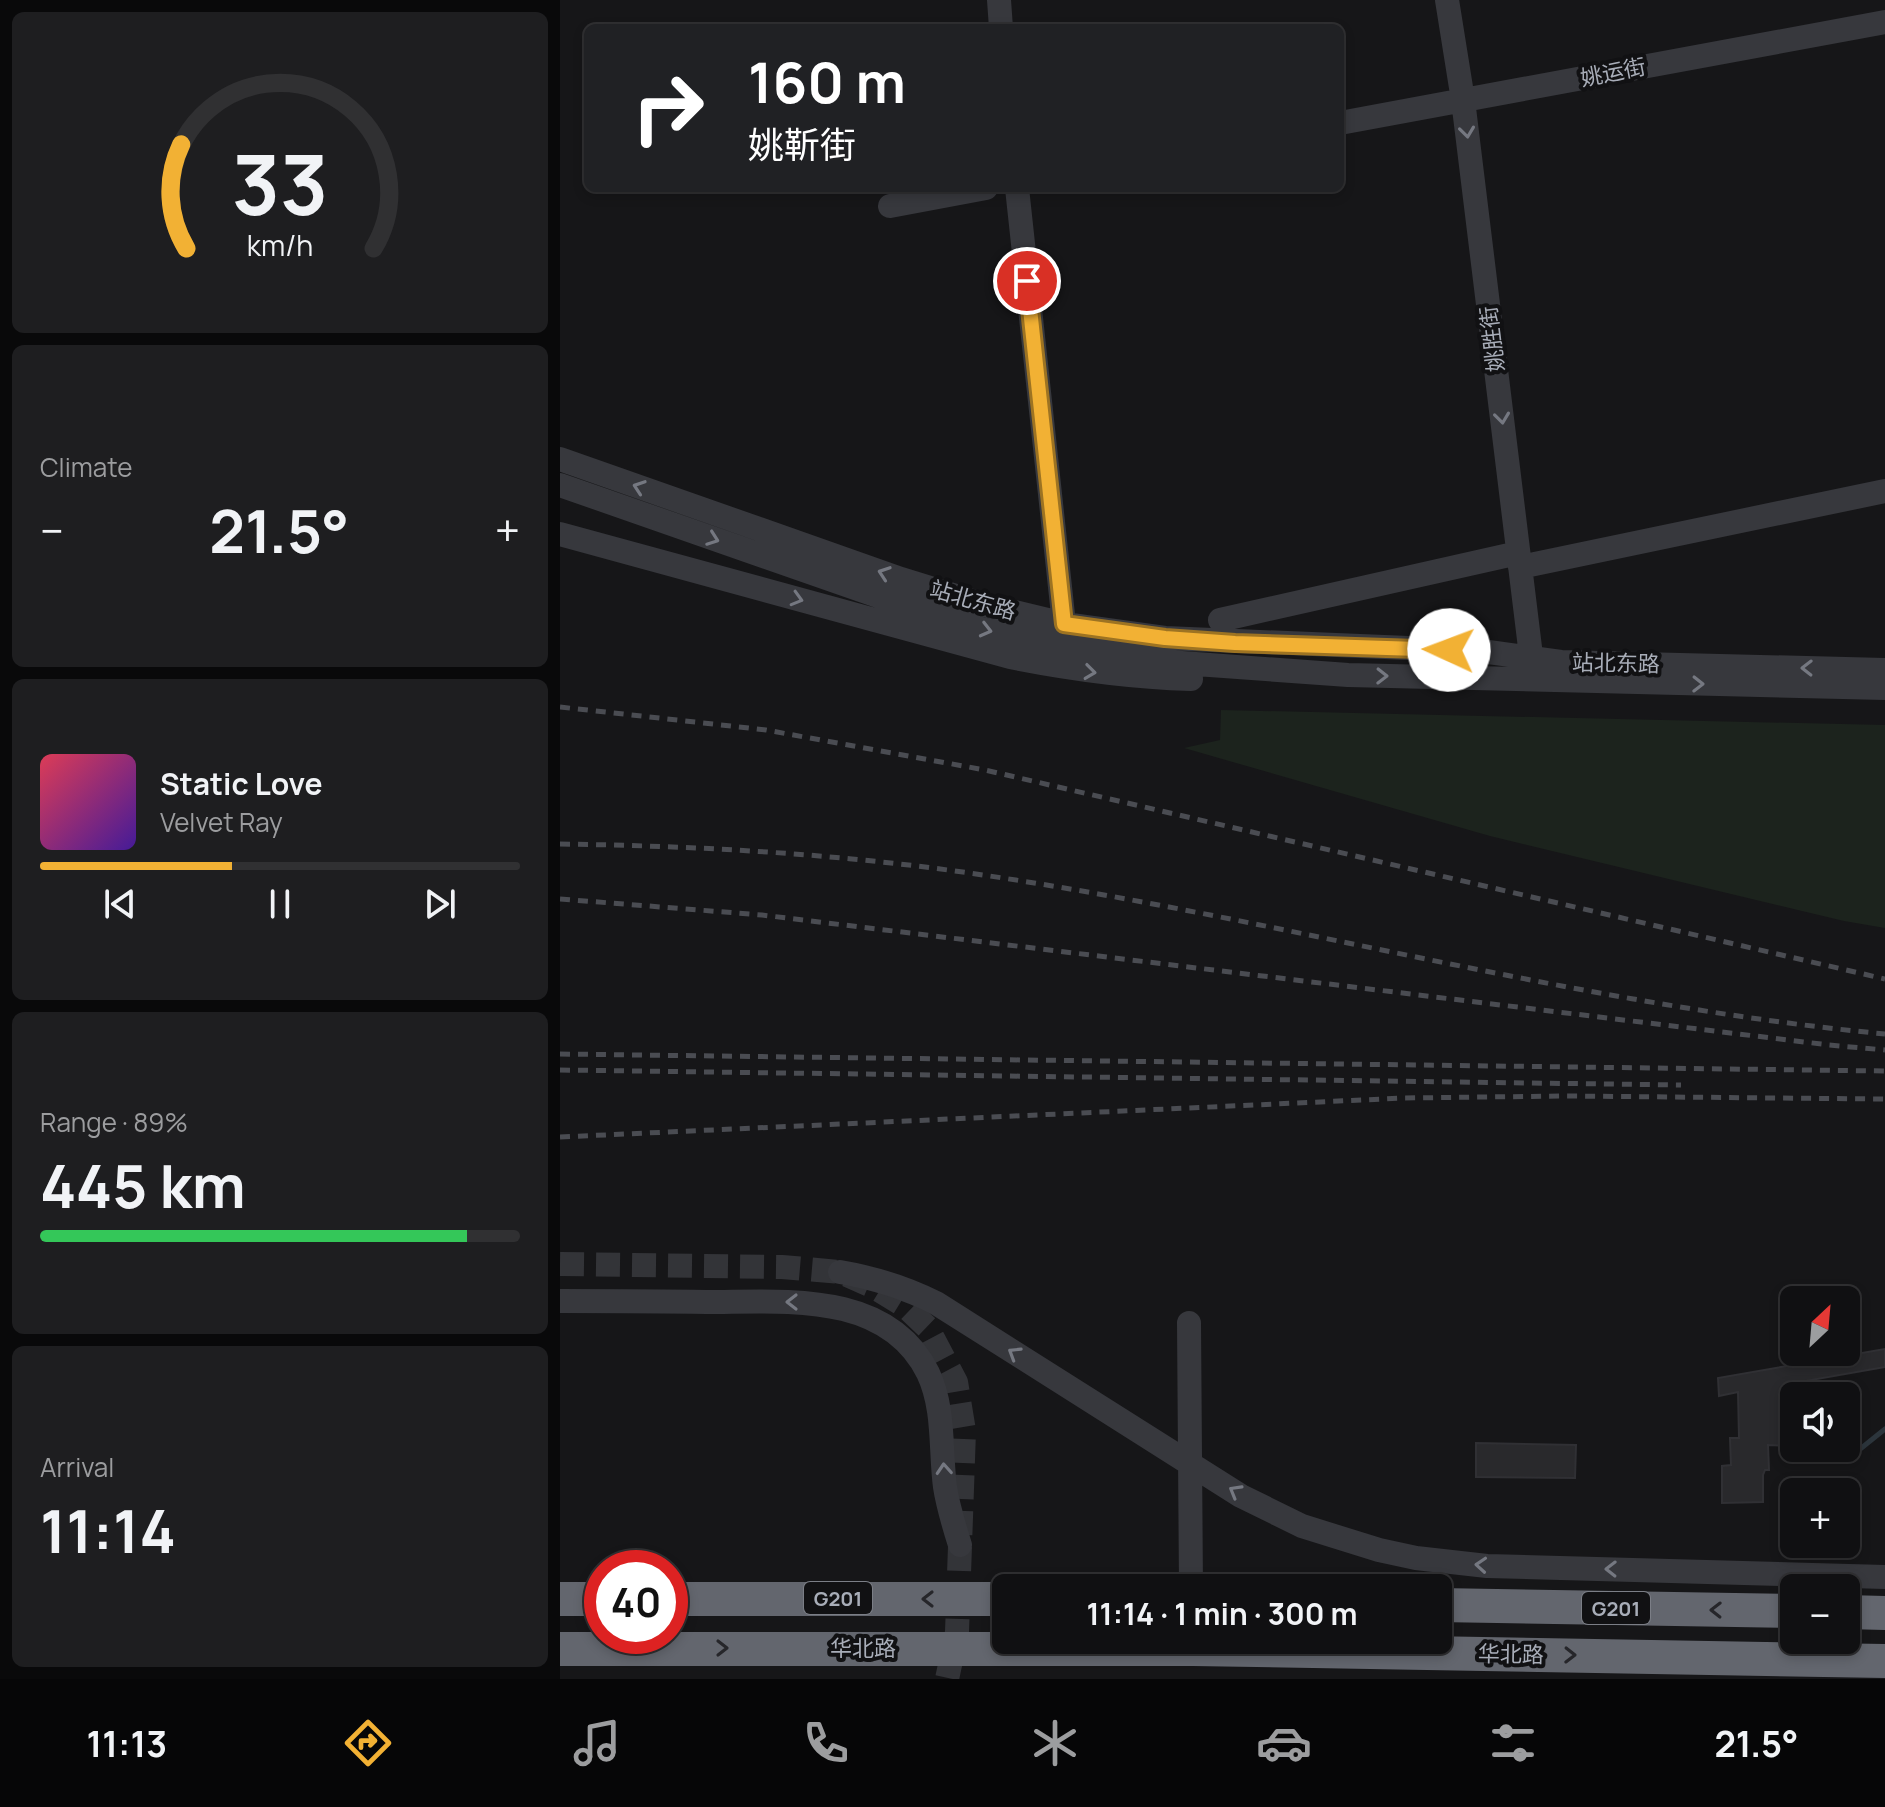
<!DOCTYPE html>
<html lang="en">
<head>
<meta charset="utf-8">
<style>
	:root { --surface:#101012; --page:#1e1e20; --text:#f1f3f6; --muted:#9c9d9f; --line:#303032; --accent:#f2b134 }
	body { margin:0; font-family:Manrope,"Noto Sans SC",sans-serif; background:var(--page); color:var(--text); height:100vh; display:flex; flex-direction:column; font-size:30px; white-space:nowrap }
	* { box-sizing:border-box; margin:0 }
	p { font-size:26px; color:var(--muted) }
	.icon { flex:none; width:44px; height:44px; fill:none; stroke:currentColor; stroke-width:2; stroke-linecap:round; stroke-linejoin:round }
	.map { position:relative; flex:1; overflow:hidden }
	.details { display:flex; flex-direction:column; gap:12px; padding:12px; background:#09090a; width:560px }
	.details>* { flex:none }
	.guide { position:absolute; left:24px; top:24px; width:760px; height:168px; border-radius:12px; box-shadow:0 4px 12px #0003,0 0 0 2px var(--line); background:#202124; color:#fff; overflow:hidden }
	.needle { width:52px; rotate:26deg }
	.tools { position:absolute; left:1220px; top:1286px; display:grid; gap:16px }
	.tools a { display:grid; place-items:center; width:80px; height:80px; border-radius:12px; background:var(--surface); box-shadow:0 4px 12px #0003,0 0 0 2px var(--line); font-size:40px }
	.speed { position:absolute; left:24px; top:1550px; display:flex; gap:16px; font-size:40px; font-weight:700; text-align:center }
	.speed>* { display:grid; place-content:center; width:104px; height:104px; border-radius:50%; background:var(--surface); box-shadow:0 4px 12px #0003,0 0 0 2px var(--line); line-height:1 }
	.speed .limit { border:12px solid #d22; background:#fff; color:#111 }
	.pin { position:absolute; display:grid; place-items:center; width:68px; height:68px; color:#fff; margin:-34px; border:4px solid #fff; border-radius:50%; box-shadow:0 2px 8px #0007 }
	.me { position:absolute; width:88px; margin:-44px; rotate:272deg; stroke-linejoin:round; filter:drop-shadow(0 0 6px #0008) }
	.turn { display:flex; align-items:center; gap:28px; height:168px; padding:0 32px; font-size:36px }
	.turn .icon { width:104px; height:104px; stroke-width:2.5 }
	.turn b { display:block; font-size:56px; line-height:68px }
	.big { font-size:60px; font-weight:700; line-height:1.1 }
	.details .widget { flex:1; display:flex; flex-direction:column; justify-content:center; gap:12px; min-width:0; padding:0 28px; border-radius:12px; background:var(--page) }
	.details .dial { align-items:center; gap:0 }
	.dial svg { height:208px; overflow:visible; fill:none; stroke:var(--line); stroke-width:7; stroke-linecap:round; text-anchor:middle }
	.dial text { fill:var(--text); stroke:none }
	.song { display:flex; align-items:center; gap:24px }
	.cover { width:96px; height:96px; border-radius:12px; background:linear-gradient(135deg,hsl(350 70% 55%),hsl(260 70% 35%)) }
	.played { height:8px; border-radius:4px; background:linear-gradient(90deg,var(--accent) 40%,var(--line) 40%) }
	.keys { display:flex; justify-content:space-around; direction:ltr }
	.heat { display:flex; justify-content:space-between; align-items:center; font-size:44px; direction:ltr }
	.charge { height:12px; border-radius:6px; background:linear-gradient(90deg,#34c759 89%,var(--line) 0) }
	.trip { position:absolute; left:432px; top:1574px; width:460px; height:80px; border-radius:12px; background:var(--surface); box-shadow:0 4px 12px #0003,0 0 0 2px var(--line); font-weight:700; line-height:80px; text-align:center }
	.menu { display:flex; height:128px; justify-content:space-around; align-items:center; background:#060607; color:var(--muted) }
	.menu .icon { width:56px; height:56px }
	.menu .on { color:var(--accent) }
	.menu b { font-size:36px; color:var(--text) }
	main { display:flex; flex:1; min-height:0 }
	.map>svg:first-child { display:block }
</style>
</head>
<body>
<main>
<section class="details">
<div class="widget dial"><svg viewBox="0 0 100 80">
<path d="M14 69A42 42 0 1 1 86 69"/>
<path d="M14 69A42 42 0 0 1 12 29" stroke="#f2b134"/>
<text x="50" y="56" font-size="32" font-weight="700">33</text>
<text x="50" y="72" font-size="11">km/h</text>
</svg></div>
<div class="widget"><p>Climate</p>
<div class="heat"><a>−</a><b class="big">21.5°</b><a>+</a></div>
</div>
<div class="widget">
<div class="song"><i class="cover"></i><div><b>Static Love</b><p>Velvet Ray</p></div></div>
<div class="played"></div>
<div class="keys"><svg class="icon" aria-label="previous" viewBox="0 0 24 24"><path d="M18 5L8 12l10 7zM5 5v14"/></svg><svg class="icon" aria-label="pause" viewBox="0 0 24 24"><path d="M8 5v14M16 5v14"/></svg><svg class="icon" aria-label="next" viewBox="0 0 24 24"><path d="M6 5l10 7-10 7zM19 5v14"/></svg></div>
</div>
<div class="widget"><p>Range · 89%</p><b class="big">445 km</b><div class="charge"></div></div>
<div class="widget"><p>Arrival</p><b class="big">11:14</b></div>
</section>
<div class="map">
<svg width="1325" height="1679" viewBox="0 0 1325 1679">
	<rect width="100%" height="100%" fill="#161618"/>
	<path fill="#1c231d" d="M661,710l664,15v203l-41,-7 -354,-85 -306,-88 36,-8z"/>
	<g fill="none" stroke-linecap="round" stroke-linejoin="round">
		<path stroke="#2c353c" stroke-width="5" d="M1294,1454l31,-25"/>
	</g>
	<path fill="#29292c" stroke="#303034" stroke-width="2" d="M1325,1349v18l-91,16v63l-26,-1 1,25h-4l-2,5v27l-41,1v-37l9,-1 -1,-27h9l-1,-46 -19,4 -1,-18z
		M916,1443l100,2 -1,33 -99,-1z"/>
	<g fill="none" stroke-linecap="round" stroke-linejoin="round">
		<path stroke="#333438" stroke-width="24" stroke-dasharray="24 12" stroke-linecap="butt" d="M0,1264l222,3 58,5 34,15 31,19 22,21 29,55 8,49 -7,201 -10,47"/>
		<path stroke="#37383d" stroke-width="24" d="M439,0l2,28
			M887,0l16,100 70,572
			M780,123l545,-101
			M457,188l47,436
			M330,206l96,-18
			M0,459l341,120 84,26 79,19 101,14 316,13 80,11 324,8
			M0,485l335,117 86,27 85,19 102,14 180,13 537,13
			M0,534l450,123c60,12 120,20 181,22
			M960,567l365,-76
			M660,620l298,-67
			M280,1272c35,6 64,15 96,31l305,193 61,30 77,24 37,8 71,8 398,11
			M0,1301c49,0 97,0 146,1 77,0 181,-12 222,71 17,36 12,76 17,114 3,20 9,39 15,58
			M629,1323l2,265"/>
		<path stroke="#63666e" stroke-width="34" d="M0,1599h42
			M110,1599h336
			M878,1605l356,6
			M1286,1612l39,1
			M0,1649h633l692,12"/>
		<path stroke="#4a4c52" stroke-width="5" stroke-dasharray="10 8" stroke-linecap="butt" d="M0,707l206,23 219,40 900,209
			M0,844c142,2 283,10 423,31 303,45 597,130 902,159
			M0,899l202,16 1067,130 56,5
			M0,1054l1325,17
			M0,1070l1121,15
			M0,1137l845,-39 160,-2 320,3"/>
	</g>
	<defs><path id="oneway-chevron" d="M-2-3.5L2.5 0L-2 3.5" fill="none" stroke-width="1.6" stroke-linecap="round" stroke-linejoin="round" transform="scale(2)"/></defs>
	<g stroke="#757881">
		<use href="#oneway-chevron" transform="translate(907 132) rotate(83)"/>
		<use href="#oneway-chevron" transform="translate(942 418) rotate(83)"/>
		<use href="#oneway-chevron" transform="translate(79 487) rotate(-161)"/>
		<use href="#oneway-chevron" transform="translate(153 539) rotate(20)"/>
		<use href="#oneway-chevron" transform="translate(324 573) rotate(-161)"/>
		<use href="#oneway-chevron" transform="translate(237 599) rotate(16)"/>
		<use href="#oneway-chevron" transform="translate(426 630) rotate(14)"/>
		<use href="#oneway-chevron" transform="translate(1247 668) rotate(-179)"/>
		<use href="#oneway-chevron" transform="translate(530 672) rotate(7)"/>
		<use href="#oneway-chevron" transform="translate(822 676) rotate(1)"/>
		<use href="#oneway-chevron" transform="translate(1138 684) rotate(1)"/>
		<use href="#oneway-chevron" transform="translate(232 1302) rotate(-180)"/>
		<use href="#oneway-chevron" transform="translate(454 1353) rotate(-148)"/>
		<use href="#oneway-chevron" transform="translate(384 1469) rotate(-94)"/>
		<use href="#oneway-chevron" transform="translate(675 1491) rotate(-150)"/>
		<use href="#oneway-chevron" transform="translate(921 1565) rotate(-176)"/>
		<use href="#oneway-chevron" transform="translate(1051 1569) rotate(-179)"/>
	</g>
	<g stroke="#26262a">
		<use href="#oneway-chevron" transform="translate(368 1599) rotate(-180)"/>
		<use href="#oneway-chevron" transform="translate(1156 1610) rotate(-179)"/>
		<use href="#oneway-chevron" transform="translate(162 1648)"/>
		<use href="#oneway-chevron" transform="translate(1010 1655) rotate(1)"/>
	</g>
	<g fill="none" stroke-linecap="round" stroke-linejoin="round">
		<defs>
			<path id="route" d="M467,281l37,343 101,14 70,5 214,7"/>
		</defs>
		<use href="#route" stroke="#9d7322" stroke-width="20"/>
		<use href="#route" stroke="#f2b134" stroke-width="14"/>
	</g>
	<g text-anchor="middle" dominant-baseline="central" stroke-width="8" stroke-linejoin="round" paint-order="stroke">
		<g fill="#111113" stroke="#7b7e86" stroke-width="2">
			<rect x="244" y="1582" width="68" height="32" rx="6"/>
			<rect x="1022" y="1592" width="68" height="32" rx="6"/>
		</g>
		<g font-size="20" font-weight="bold" fill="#a8adb8">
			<text x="278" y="1598">G201</text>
			<text x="1056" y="1608">G201</text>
		</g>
		<g font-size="22" fill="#a8adb8" stroke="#111113">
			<text transform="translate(1053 72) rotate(-11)">姚运街</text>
			<text transform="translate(932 339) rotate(-97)">姚胜街</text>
			<text transform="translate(413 600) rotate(16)">站北东路</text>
			<text transform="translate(1056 663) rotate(1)">站北东路</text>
			<text x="303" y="1648">华北路</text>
			<text transform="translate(951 1654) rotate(1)">华北路</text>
		</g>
	</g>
</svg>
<div class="tools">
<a><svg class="needle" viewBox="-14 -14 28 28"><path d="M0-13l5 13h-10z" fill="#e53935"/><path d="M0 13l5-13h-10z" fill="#9c9d9f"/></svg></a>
<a><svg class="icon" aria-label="sound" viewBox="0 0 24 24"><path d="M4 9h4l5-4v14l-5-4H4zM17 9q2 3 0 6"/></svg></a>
<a>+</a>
<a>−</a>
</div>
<div class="speed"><div class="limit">40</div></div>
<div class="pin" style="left:467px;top:281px;background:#d93025"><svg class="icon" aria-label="arrive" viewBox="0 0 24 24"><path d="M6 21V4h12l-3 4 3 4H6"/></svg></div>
<svg class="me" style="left:889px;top:650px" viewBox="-20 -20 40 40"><circle r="19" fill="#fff"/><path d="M0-13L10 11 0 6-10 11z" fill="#f2b134"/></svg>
<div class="trip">11:14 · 1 min · 300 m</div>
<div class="guide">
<div class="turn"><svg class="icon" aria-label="right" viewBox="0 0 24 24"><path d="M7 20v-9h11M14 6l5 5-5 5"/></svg><div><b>160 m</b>姚靳街</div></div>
</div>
</div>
</main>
<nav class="menu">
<b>11:13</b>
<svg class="icon on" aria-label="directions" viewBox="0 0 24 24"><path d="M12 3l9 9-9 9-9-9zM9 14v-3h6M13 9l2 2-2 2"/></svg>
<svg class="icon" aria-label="music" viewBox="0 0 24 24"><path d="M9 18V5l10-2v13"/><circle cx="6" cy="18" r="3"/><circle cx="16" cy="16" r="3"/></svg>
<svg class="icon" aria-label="phone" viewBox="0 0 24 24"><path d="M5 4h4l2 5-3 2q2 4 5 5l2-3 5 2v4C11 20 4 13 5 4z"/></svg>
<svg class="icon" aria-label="climate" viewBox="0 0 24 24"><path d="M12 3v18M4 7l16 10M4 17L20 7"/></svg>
<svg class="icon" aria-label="car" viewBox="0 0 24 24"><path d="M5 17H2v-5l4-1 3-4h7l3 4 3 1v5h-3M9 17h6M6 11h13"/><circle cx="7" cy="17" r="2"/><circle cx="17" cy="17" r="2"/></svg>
<svg class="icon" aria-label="filters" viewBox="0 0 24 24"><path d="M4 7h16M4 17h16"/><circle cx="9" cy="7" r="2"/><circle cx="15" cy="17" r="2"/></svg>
<b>21.5°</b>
</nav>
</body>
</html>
